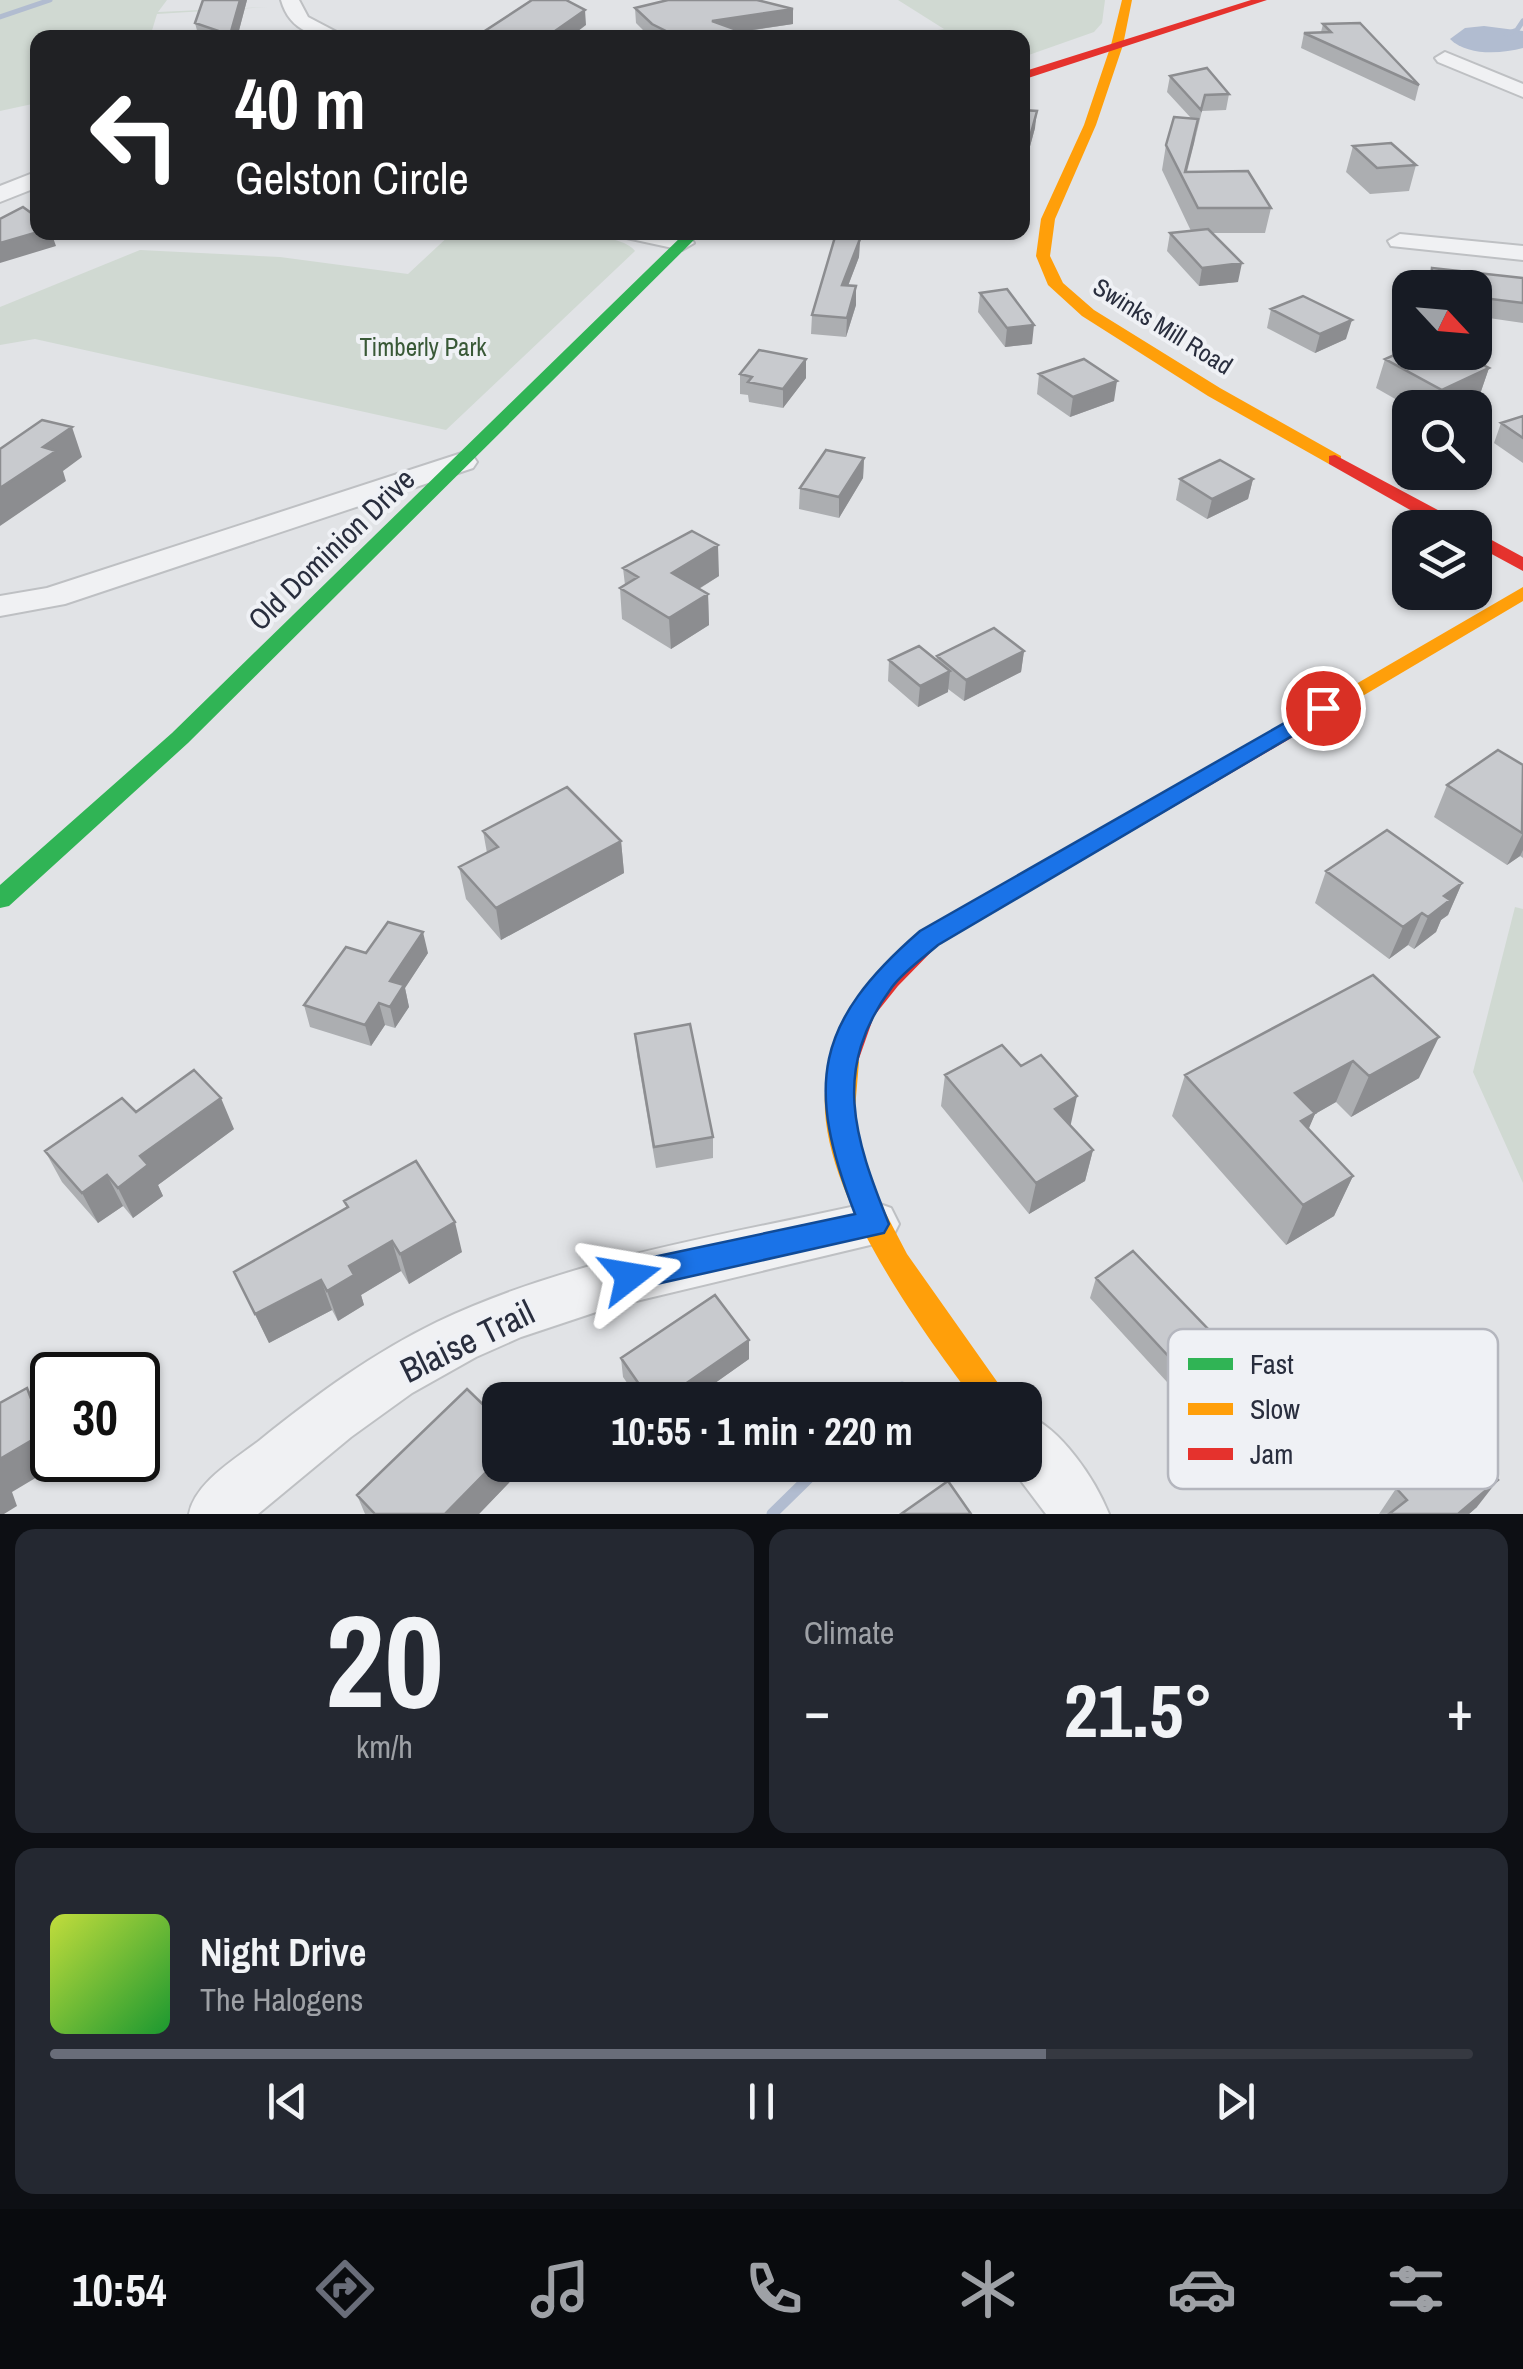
<!DOCTYPE html>
<html lang="en">
<head>
<meta charset="utf-8">
<style>
	:root { --surface:#171b24; --page:#242831; --text:#f1f3f6; --muted:#9ea1a6; --line:#363941; --accent:#696d79 }
	body { margin:0; font-family:"Archivo Narrow",sans-serif; background:var(--page); color:var(--text); height:100vh; display:flex; flex-direction:column; font-size:38px; white-space:nowrap }
	* { box-sizing:border-box; margin:0 }
	p { font-size:32px; color:var(--muted) }
	.icon { flex:none; width:55px; height:55px; fill:none; stroke:currentColor; stroke-width:2; stroke-linecap:round; stroke-linejoin:round }
	.map { position:relative; height:1514px; overflow:hidden }
	.sheet { display:flex; flex-direction:column; gap:15px; padding:15px; background:#0d0f14; flex:1 }
	.sheet>* { flex:none }
	.banner { position:absolute; left:30px; top:30px; width:1000px; height:210px; border-radius:20px; box-shadow:0 2px 8px #0004; background:#202124; color:#fff; overflow:hidden }
	.needle { width:65px; rotate:116deg }
	.controls { position:absolute; left:1392px; top:270px; display:grid; gap:20px }
	.controls a { display:grid; place-items:center; width:100px; height:100px; border-radius:20px; background:var(--surface); box-shadow:0 2px 8px #0004; font-size:50px }
	.speed { position:absolute; left:30px; top:1352px; display:flex; gap:20px; font-size:50px; font-weight:700; text-align:center }
	.speed>* { display:grid; place-content:center; width:130px; height:130px; border-radius:50%; background:var(--surface); box-shadow:0 2px 8px #0004; line-height:1 }
	.speed .limit { border:5px solid #111; border-radius:15px; background:#fff; color:#111 }
	.pin { position:absolute; display:grid; place-items:center; width:85px; height:85px; color:#fff; margin:-42px; border:5px solid #fff; border-radius:50%; box-shadow:0 2px 10px #0007 }
	.me { position:absolute; width:110px; margin:-55px; rotate:76deg; stroke-linejoin:round; filter:drop-shadow(0 0 8px #0008) }
	.turn { display:flex; align-items:center; gap:35px; height:210px; padding:0 40px; font-size:45px }
	.turn .icon { width:130px; height:130px; stroke-width:2.5 }
	.turn b { display:block; font-size:70px; line-height:85px }
	.big { font-size:75px; font-weight:700; line-height:1.1 }
	.sheet .widget { flex:1; display:flex; flex-direction:column; justify-content:center; gap:15px; min-width:0; padding:0 35px; border-radius:20px; background:var(--page) }
	.sheet .dial { align-items:center; gap:0 }
	.dial b { font-size:130px; line-height:1 }
	.song { display:flex; align-items:center; gap:30px }
	.cover { width:120px; height:120px; border-radius:15px; background:linear-gradient(135deg,hsl(70 70% 55%),hsl(130 70% 35%)) }
	.played { height:10px; border-radius:5px; background:linear-gradient(90deg,var(--accent) 70%,var(--line) 70%) }
	.keys { display:flex; justify-content:space-around; direction:ltr }
	.heat { display:flex; justify-content:space-between; align-items:center; font-size:55px; direction:ltr }
	.sheet .tiles { flex:1; display:grid; gap:15px; grid-template-columns:1fr 1fr }
	.widget:last-child { grid-column:span 2 }
	.trip { position:absolute; left:482px; top:1382px; width:560px; height:100px; border-radius:20px; background:var(--surface); box-shadow:0 2px 8px #0004; font-weight:700; line-height:100px; text-align:center }
	.tab-bar { display:flex; height:160px; justify-content:space-around; align-items:center; background:#090b0e; color:var(--muted) }
	.tab-bar .icon { width:70px; height:70px }
	.tab-bar .on { color:var(--accent) }
	.tab-bar b { font-size:45px; color:var(--text) }
	.map>svg:first-child { display:block }
</style>
</head>
<body>
<div class="map">
<svg width="1523" height="1514" viewBox="0 0 1523 1514">
	<rect width="100%" height="100%" fill="#e1e3e6"/>
	<path fill="#d0d9d2" d="M0,0h167l-9,12 110,-5 -111,7 -7,23 -112,1 -1,65 -37,8z
		M898,0h207l-3,23 -8,9 -71,25 -1,-19 -62,-1 -9,-5 -56,5 49,-8z
		M452,233c32,-1 168,-7 183,18l-189,179 -411,-91 -35,6v-38l140,-57 140,7 128,17z
		M1515,907l8,2v274l-50,-111z"/>
	<path fill="#b1bcd0" d="M1484,26l39,5v17c-22,6 -56,8 -73,-9l15,-11z"/>
	<g fill="none" stroke-linecap="round" stroke-linejoin="round">
		<path stroke="#b1bcd0" stroke-width="5" d="M0,17l50,-17
			M1506,34l11,-4 6,-9"/>
		<path stroke="#b1bcd0" stroke-width="11" d="M889,1400l13,-13
			M772,1514l50,-49"/>
		<defs>
			<path id="street" d="M281,0h18l9,17 40,21c-30,0 -58,-5 -67,-38z
				M1445,52l78,32v13l-85,-35 -3,-4z
				M38,171v16l-38,15v-16z
				M619,232h48l24,6 3,5 -12,7 -60,-13z
				M1400,234l123,12v14l-132,-14 -3,-5z
				M462,453l11,3 4,6 -4,6 -408,136 -65,12v-20l47,-8z
				M874,1202l17,6 8,16 -8,16 -280,67 -90,30 -45,20 -64,36 -61,44 -93,77h-69c6,-32 47,-55 71,-74 56,-45 113,-87 177,-118 137,-65 290,-87 437,-120z
				M1025,1414c36,14 70,65 84,100h-63l-37,-49h16z"/>
		</defs>
		<use href="#street" stroke="#bec0c3" stroke-width="4"/>
		<use href="#street" fill="#f0f1f3" fill-rule="evenodd"/>
		<path fill="#30b455" fill-rule="evenodd" d="M686,232h16l-514,511 -179,163 -9,2v-23l172,-152z"/>
		<path fill="#ff9f0a" fill-rule="evenodd" d="M1122,0h10l-9,45 -27,80 -41,94 -5,37 13,27 31,27 126,78 121,68v8h-12l-121,-68 -126,-80 -34,-31 -12,-29 5,-37 43,-94 27,-80z
			M1523,587v14l-179,106 -8,2 -11,-7z
			M845,1051l10,3 4,8 -4,47 5,39 12,39 35,67 103,146h-36c-55,-74 -187,-249 -139,-346z"/>
		<path fill="#e5322d" fill-rule="evenodd" d="M1251,0h16l-245,80v-8z
			M1335,455l129,69 2,4h-24l-113,-64v-8z
			M1475,531l48,26v14l-48,-26z
			M1336,695l11,7 -3,5 -406,238 -40,41 -24,30 -19,54 -10,3 -10,-3c-20,-40 59,-114 85,-139z"/>
	</g>
	<path fill="#acaeb1" d="M203,0h44l-10,38h-38l-4,-15z
		M635,8l158,16 -52,8 10,6h-100l-15,-15z
		M1323,24l96,61 -4,16 -114,-53 3,-15 17,-1z
		M1170,76l59,18 -3,16 -24,1 -15,61 84,36 -6,25h-52l25,49 -39,4 -32,-35 3,-18 21,-2 -29,-61 4,-25 25,-27 -24,-26z
		M1022,110l13,18 -9,33 -4,-1z
		M1353,146l63,19 -7,26 -39,3 -24,-22z
		M860,239l-1,18 -11,29h8v19l-10,32 -35,-3 1,-19z
		M1432,268l91,10v45l-48,-7v-28h-49z
		M980,293l52,51 -27,3 -27,-35z
		M1271,309l75,30 -31,14 -48,-25z
		M806,359v19l-23,30 -34,-6 -1,-7 -8,-1v-20z
		M1385,359l104,9 -10,29 -22,11h-46l-35,-20z
		M1039,374l75,27 -44,16 -33,-23z
		M1523,416v47l-29,-20 7,-20z
		M864,458l-1,20 -24,40 -40,-9 1,-21z
		M1180,479h73l-5,20 -41,20 -31,-19z
		M623,568l96,8 -20,13 9,5 1,31 -38,24 -49,-30 -2,-31 5,-3z
		M1024,651l-3,21 -57,29 -16,-12v3l-30,15 -30,-26 1,-21h47l1,-4z
		M1523,765v93l-3,-2 -13,9 -73,-48 13,-32z
		M483,831l138,10 3,32 -123,67 -35,-41 -7,-32 28,-14z
		M1326,871l136,12 -14,32 -7,5 -5,12 -22,17 -6,-4 -19,14 -74,-56z
		M366,953h62l-23,35 4,19 -14,21 -10,-3 -14,21 -61,-19 -6,-22z
		M1373,975l46,103 -68,39 -15,-15 -21,12 -7,15 45,47 -19,40 -48,29 -114,-129 13,-41z
		M635,1034l78,103v21l-57,10 -19,-113z
		M945,1075l126,51 22,24 -8,31 -56,33 -88,-108z
		M234,1129l-76,56 5,11 -30,22 -10,-12 -25,17 -36,-41 -17,-31z
		M344,1201l118,51 -53,32 -8,-13 -40,24 3,10 -26,16 -6,-11 -63,33 -35,-71 113,-64z
		M1096,1278l129,98 -36,30 -99,-108z
		M749,1340v19l-58,41h-52l-16,-23 -2,-19z
		M1379,1427l98,80 -8,7h-90l16,-24 -33,-35z
		M500,1465h25v1l-46,48h-114l-8,-19z"/>
	<path fill="#8c8d90" d="M240,0h7l-10,38h-7z
		M793,9v15l-81,12v-15z
		M585,10l1,15 -17,13h-24z
		M1037,111l-2,17 -9,33 2,-17z
		M1198,119l-4,24 -10,38 -1,-1z
		M38,232h13l5,14 -56,17v-20z
		M860,239l-1,18 -18,47 1,-19z
		M1242,263l-4,19 -39,4 3,-18z
		M856,286v19l-10,32 1,-19z
		M1352,320l-6,19 -31,14 5,-19z
		M1034,325l-2,19 -27,3 2,-19z
		M806,359v19l-23,30v-19z
		M1489,368l-10,29 -22,11h-21l6,-18z
		M1117,381l-3,20 -44,16 3,-20z
		M72,427l10,30 -19,14 3,10 -66,45v-38l43,-41z
		M864,458l-1,20 -24,40v-21z
		M1253,479l-5,20 -41,20 5,-20z
		M718,545l1,31 -45,28 -2,-31z
		M708,594l1,31 -38,24 -2,-31z
		M1024,651l-3,21 -57,29 2,-21z
		M950,671l-2,21 -30,15 2,-21z
		M1523,833v17l-3,6 -13,9z
		M621,841l3,32 -123,67 -5,-32z
		M1462,883l-14,32 -7,5 -5,12 -22,17 14,-32 16,-21z
		M1422,913l-14,32 -19,14 14,-32z
		M423,932l5,21 -23,35 4,19 -14,21 -5,-21v-26z
		M379,1003l6,22 -14,21 -6,-21z
		M1439,1037l-20,41 -68,39 18,-41z
		M1353,1061l-17,41 -21,12 -17,40 -3,-61z
		M1077,1096l-7,32 -15,-19z
		M221,1098l13,31 -76,56 5,11 -30,22 -15,-30 22,-32z
		M1093,1150l-8,31 -56,33 7,-31z
		M107,1175l16,31 -25,17 -16,-30z
		M1353,1176l-19,40 -48,29 17,-40z
		M455,1222l7,30 -53,32 -9,-30z
		M392,1241l9,30 -40,24 3,10 -26,16 -11,-30 22,-25z
		M321,1280l11,30 -63,33 -14,-29z
		M749,1340v19l-58,41h-29z
		M1234,1356l-9,20 -36,30 8,-19z
		M27,1388l20,28 5,16v28l12,1 -52,31 5,14 -13,8h-4v-55z
		M500,1458v7h25v1l-46,48h-34z
		M1498,1480l-21,27 -8,7h-11z"/>
	<path fill="#c8cace" stroke="#8c8d90" stroke-width="2.5" d="M203,0h37l-10,35 -35,-12z
		M532,0h34l19,10 -40,28h-71z
		M668,0h89l36,9 -81,12 39,14 -6,3h-65l-28,-14 -17,-16z
		M1360,23l59,62 -115,-52 27,-1 -8,-8z
		M1207,68l22,26 -24,1 -4,15 -31,-34z
		M1022,110l15,1 -9,33 -6,-1z
		M1174,117l24,2 -13,53 63,-1 23,37h-73l-32,-63z
		M1391,143l25,22 -39,3 -24,-22z
		M23,207l15,11v14l-38,11v-24z
		M1208,229l34,34 -40,5 -32,-35z
		M835,237l25,2 -18,46 14,1 -9,32 -35,-3z
		M1432,268l91,10v25l-48,-6v-9h-45z
		M1007,289l27,36 -27,3 -27,-35z
		M1303,296l49,24 -32,14 -49,-25z
		M1410,348v4h47l32,16 -47,22 -57,-31z
		M759,350l47,9 -23,30 -35,-7 4,-5 -12,-3z
		M1084,359l33,22 -44,16 -34,-23z
		M1523,416v22l-22,-15z
		M42,420l30,7 -29,20 13,4 -56,37v-39z
		M826,450l38,8 -25,39 -39,-9z
		M1220,460l33,19 -41,20 -32,-20z
		M692,531l26,14 -46,28 36,21 -39,24 -49,-30 18,-11 -15,-9z
		M994,628l30,23 -58,29 -29,-24z
		M919,646l31,25 -30,15 -31,-26z
		M1498,750l25,15 -1,68 -75,-48z
		M567,787l54,54 -125,67 -37,-41 39,-20 -15,-16z
		M1387,830l75,53 -18,13 6,4 -22,17 -6,-4 -19,14 -77,-56z
		M388,922l35,10 -33,49 14,4 -14,22 -11,-4 -14,22 -61,-20 42,-58 20,6z
		M1373,975l66,62 -70,39 -16,-15 -58,32 20,20 -14,8 52,55 -50,29 -118,-130z
		M690,1024l23,113 -59,10 -19,-113z
		M1002,1045l19,21 20,-11 36,41 -22,13 38,41 -57,33 -91,-108z
		M194,1070l27,28 -81,58 8,9 -30,23 -11,-13 -25,18 -37,-42 77,-53 14,14z
		M416,1161l39,61 -55,32 -8,-13 -43,25 5,9 -27,16 -6,-11 -66,34 -21,-42 114,-65 -4,-6z
		M1133,1251l101,105 -37,31 -101,-109z
		M715,1295l34,45 -87,60h-12l-29,-42z
		M27,1388l17,45 -44,26v-56z
		M467,1389l33,32v37l-55,56h-70l-18,-19z
		M1417,1397l81,83 -40,34h-69l18,-14 -11,-12 23,-19 -40,-42z
		M948,1481l23,33h-70z"/>
	<path fill="#1a73e8" stroke="#114b97" stroke-width="2.5" d="M1323,701l8,2 3,5 -3,5 -393,232c-15,13 -34,26 -46,42 -61,82 -38,150 -3,237l-5,9 -254,57 -11,-4 -4,-10 4,-10 11,-4 225,-48c-50,-129 -41,-191 65,-283z"/>
	<g text-anchor="middle" dominant-baseline="central" stroke-width="8" stroke-linejoin="round" paint-order="stroke">
		<g font-size="25" fill="#292e3e" stroke="#eff1f5">
			<text transform="translate(1163 326) rotate(32)">Swinks Mill Road</text>
		</g>
		<g font-size="25" fill="#395937" stroke="#eff1f5">
			<text x="423" y="347">Timberly Park</text>
		</g>
		<g font-size="30" fill="#292e3e" stroke="#eff1f5">
			<text transform="translate(331 549) rotate(-44)">Old Dominion Drive</text>
		</g>
		<g font-size="35" fill="#292e3e" stroke="#eff1f5">
			<text transform="translate(467 1341) rotate(-26)">Blaise Trail</text>
		</g>
	</g>
	<rect x="1168" y="1329" width="330" height="160" rx="15" fill="#eff1f5" stroke="#b4b6be" stroke-width="2.5"/>
	<rect x="1188" y="1358" width="45" height="12" fill="#30b455"/>
	<rect x="1188" y="1403" width="45" height="12" fill="#ff9f0a"/>
	<rect x="1188" y="1448" width="45" height="12" fill="#e5322d"/>
	<g font-size="28" fill="#292e3e">
		<text x="1250" y="1374">Fast</text>
		<text x="1250" y="1419">Slow</text>
		<text x="1250" y="1464">Jam</text>
	</g>
</svg>
<div class="controls">
<a><svg class="needle" viewBox="-14 -14 28 28"><path d="M0-13l5 13h-10z" fill="#e53935"/><path d="M0 13l5-13h-10z" fill="#9ea1a6"/></svg></a>
<a><svg class="icon" aria-label="search" viewBox="0 0 24 24"><circle cx="10" cy="10" r="6"/><path d="M15 15l6 6"/></svg></a>
<a><svg class="icon" aria-label="layers" viewBox="0 0 24 24"><path d="M12 4l9 5-9 5-9-5zM3 14l9 5 9-5"/></svg></a>
</div>
<div class="speed"><div class="limit">30</div></div>
<div class="pin" style="left:1323px;top:708px;background:#d93025"><svg class="icon" aria-label="arrive" viewBox="0 0 24 24"><path d="M6 21V4h12l-3 4 3 4H6"/></svg></div>
<svg class="me" style="left:630px;top:1276px" viewBox="-20 -20 40 40"><path d="M0-17L14 15 0 8-14 15z" fill="#1a73e8" stroke="#fff" stroke-width="4"/></svg>
<div class="trip">10:55 · 1 min · 220 m</div>
<div class="banner">
<div class="turn"><svg class="icon" aria-label="left" viewBox="0 0 24 24"><path d="M17 20v-9H6M10 6l-5 5 5 5"/></svg><div><b>40 m</b>Gelston Circle</div></div>
</div>
</div>
<section class="sheet">
<div class="tiles">
<div class="widget dial"><b>20</b><p>km/h</p></div>
<div class="widget"><p>Climate</p>
<div class="heat"><a>−</a><b class="big">21.5°</b><a>+</a></div>
</div>
<div class="widget">
<div class="song"><i class="cover"></i><div><b>Night Drive</b><p>The Halogens</p></div></div>
<div class="played"></div>
<div class="keys"><svg class="icon" aria-label="previous" viewBox="0 0 24 24"><path d="M18 5L8 12l10 7zM5 5v14"/></svg><svg class="icon" aria-label="pause" viewBox="0 0 24 24"><path d="M8 5v14M16 5v14"/></svg><svg class="icon" aria-label="next" viewBox="0 0 24 24"><path d="M6 5l10 7-10 7zM19 5v14"/></svg></div>
</div>
</div>
</section>
<nav class="tab-bar">
<b>10:54</b>
<svg class="icon on" aria-label="directions" viewBox="0 0 24 24"><path d="M12 3l9 9-9 9-9-9zM9 14v-3h6M13 9l2 2-2 2"/></svg>
<svg class="icon" aria-label="music" viewBox="0 0 24 24"><path d="M9 18V5l10-2v13"/><circle cx="6" cy="18" r="3"/><circle cx="16" cy="16" r="3"/></svg>
<svg class="icon" aria-label="phone" viewBox="0 0 24 24"><path d="M5 4h4l2 5-3 2q2 4 5 5l2-3 5 2v4C11 20 4 13 5 4z"/></svg>
<svg class="icon" aria-label="climate" viewBox="0 0 24 24"><path d="M12 3v18M4 7l16 10M4 17L20 7"/></svg>
<svg class="icon" aria-label="car" viewBox="0 0 24 24"><path d="M5 17H2v-5l4-1 3-4h7l3 4 3 1v5h-3M9 17h6M6 11h13"/><circle cx="7" cy="17" r="2"/><circle cx="17" cy="17" r="2"/></svg>
<svg class="icon" aria-label="filters" viewBox="0 0 24 24"><path d="M4 7h16M4 17h16"/><circle cx="9" cy="7" r="2"/><circle cx="15" cy="17" r="2"/></svg>
</nav>
</body>
</html>
